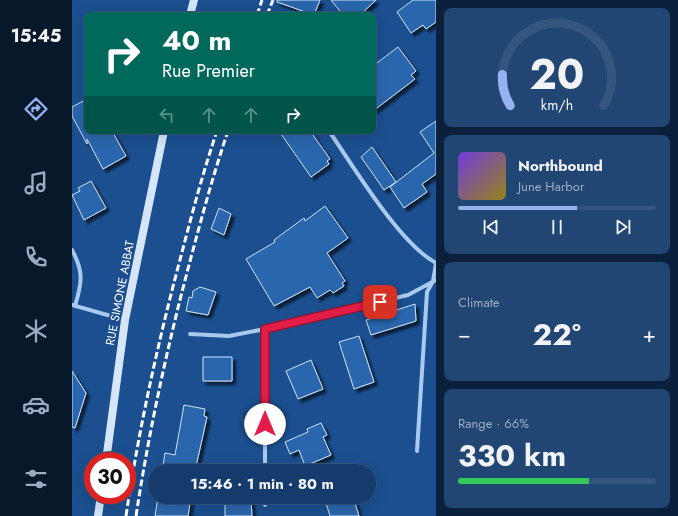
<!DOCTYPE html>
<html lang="en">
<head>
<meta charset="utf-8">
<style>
	:root { --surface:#143b6b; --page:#214673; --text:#f1f3f6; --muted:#9dadc1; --line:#33557e; --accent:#95b2f1 }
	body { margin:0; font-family:Jost,sans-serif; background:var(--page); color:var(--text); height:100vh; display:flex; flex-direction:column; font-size:15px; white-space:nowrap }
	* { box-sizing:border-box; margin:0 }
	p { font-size:13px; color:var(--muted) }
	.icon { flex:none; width:22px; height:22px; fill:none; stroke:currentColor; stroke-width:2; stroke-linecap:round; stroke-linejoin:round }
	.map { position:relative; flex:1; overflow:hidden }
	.details { display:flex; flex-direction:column; gap:8px; padding:8px; background:#0b203b; width:242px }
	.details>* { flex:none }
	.banner { position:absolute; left:12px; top:12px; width:292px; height:122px; border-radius:8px; box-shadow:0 4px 16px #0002,0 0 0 1px var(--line); background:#00695c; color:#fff; overflow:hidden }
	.speed { position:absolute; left:12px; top:452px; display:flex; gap:8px; font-size:20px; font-weight:700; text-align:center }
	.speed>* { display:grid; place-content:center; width:52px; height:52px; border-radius:50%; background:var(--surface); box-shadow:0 4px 16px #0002,0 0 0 1px var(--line); line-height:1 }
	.speed .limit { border:6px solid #d22; background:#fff; color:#111 }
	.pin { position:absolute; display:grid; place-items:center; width:34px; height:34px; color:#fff; margin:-17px; border-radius:8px; box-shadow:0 2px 6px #0006 }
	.me { position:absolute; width:44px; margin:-22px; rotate:0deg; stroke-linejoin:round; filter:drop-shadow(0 0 3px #0008) }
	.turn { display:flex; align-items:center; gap:14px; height:84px; padding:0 12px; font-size:18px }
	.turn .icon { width:52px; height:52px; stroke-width:2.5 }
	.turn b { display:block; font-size:28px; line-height:34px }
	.lanes { display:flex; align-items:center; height:38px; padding:0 12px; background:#0003; justify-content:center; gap:20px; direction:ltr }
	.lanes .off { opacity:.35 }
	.big { font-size:30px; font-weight:700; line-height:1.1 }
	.details .tile { flex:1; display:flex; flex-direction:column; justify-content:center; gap:6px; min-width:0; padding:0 14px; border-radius:8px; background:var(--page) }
	.details .dial { align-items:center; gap:0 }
	.dial svg { height:104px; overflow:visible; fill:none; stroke:var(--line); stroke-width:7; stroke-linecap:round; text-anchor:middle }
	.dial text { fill:var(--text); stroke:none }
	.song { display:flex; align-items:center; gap:12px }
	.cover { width:48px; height:48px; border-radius:6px; background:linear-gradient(135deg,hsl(260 70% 55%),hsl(50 70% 35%)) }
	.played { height:4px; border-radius:2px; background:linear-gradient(90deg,var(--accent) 60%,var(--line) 60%) }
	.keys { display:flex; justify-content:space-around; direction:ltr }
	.heat { display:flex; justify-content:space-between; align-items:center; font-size:22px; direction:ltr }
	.charge { height:6px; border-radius:3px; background:linear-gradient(90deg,#34c759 66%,var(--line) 0) }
	.trip { position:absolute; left:76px; top:464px; width:228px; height:40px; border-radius:20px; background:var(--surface); box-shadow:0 4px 16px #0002,0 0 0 1px var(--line); font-weight:700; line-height:40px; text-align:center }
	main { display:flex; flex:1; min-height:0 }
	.dock { display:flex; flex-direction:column; width:72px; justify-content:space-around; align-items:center; background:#08182b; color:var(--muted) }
	.dock .icon { width:28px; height:28px }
	.dock .on { color:var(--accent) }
	.dock b { font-size:18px; color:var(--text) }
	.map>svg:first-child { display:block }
</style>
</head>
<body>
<main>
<nav class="dock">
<b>15:45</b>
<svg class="icon on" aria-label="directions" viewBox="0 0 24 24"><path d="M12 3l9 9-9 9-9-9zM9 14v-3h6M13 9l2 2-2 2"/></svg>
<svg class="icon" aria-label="music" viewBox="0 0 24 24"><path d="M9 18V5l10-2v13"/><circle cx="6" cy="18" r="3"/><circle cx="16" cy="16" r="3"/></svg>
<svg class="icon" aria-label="phone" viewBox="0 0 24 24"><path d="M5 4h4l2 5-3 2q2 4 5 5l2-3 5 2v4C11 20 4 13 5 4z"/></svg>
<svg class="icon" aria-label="climate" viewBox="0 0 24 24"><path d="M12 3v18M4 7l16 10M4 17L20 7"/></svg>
<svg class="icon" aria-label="car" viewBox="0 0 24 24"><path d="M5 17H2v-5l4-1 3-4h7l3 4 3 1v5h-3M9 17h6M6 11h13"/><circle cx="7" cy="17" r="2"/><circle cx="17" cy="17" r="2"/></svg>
<svg class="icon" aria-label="filters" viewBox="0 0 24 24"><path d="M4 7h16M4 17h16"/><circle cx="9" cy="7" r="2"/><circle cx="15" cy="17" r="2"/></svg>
</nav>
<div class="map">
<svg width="364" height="516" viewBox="0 0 364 516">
	<defs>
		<filter id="shadow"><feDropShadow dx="3.5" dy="3.5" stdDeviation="1" flood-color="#0009"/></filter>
	</defs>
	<rect width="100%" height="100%" fill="#1b4f8f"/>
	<path fill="#2a66ad" stroke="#cfe3fa" filter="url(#shadow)" d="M205,0h43l-6,15 -37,-13z
		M259,0h45l-16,15h-17z
		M341,0h23v22l-10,7 -3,-4 -12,8 -14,-21z
		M326,47l18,24 -5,4 4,4 -42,32v-45z
		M15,99v32h25l14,25 -23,13 -16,-30v5l-15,-28v-9z
		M364,121v53l-14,10 5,8 -23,16 -14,-21 44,-34 -14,-21z
		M207,131h31l20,28 -3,2 2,3 -18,13z
		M300,147l24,35 -12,8 -23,-33z
		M19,181l15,27 -22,12 -12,-25 8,-4 -2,-3z
		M253,206l23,32 -21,15 18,28 -3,2 2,3 -11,7 -3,-3 -13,8 -7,-11 -36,19 -28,-47 29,-17 -1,-2 30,-22 1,3z
		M147,208l12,6 -7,21 -13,-6z
		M128,287l16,5 -8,23 -22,-4 3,-14 3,1 1,-7z
		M343,304l1,17 -45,14 -5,-15z
		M287,336l15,46 -20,7 -15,-47z
		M131,357h29v24h-29z
		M239,360l12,29 -25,10 -12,-28z
		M0,371l14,22 -11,35 -3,-1z
		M112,405l21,4 -1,7 3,1 -12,54h-33l3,-18 10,2z
		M249,423l6,12 -4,2 8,18 -26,11 -6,-16 -9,4 -5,-12 23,-10 -1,-3z
		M86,497h33l-3,19h-33z
		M261,497h20l6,19h-29l-5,-16z
		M179,501l1,15h-27v-14z"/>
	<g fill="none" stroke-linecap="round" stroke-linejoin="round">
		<path stroke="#a9c9ee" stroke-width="4" d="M257,131c25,36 70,112 107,132
			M0,250c12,22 10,33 3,56
			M0,305l53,15
			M118,334l39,2 36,-7 143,-34 28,-15
			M345,451l10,-159 6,-11 3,-18
			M193,471v-142
			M193,505v-8"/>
		<path stroke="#d6e6fa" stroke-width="8" d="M118,15l4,-15
			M34,461l19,-141 39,-189
			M26,516l3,-21"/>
		<path stroke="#fff" stroke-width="3" stroke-dasharray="7 3" stroke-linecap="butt" d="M185,15l5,-15
			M195,15l6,-15
			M54,516c13,-88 32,-174 55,-260 11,-42 22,-84 36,-125
			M64,516c13,-85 31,-168 53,-251 12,-45 24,-90 39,-134"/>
	</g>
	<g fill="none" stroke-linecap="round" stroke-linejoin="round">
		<defs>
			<path id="route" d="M193,424v-95l115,-27"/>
		</defs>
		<use href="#route" stroke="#92132f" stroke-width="10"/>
		<use href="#route" stroke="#e11d48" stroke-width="7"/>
	</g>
	<g text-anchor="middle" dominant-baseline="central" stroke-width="4" stroke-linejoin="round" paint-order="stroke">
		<g font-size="12" fill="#fff" stroke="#1b4f8f">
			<text transform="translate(48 293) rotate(-79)">RUE SIMONE ABBAT</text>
		</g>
	</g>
</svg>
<div class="speed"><div class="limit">30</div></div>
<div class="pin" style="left:308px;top:302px;background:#d93025"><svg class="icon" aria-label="arrive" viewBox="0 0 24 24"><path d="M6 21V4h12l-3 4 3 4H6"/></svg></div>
<svg class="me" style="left:193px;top:424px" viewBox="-20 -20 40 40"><circle r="19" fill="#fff"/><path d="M0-13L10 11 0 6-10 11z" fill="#e11d48"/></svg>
<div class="trip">15:46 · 1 min · 80 m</div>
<div class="banner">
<div class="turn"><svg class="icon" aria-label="right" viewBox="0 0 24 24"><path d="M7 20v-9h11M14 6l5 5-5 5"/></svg><div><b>40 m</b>Rue Premier</div></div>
<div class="lanes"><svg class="icon off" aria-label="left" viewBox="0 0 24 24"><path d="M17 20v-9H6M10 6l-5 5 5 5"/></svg><svg class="icon off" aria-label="ahead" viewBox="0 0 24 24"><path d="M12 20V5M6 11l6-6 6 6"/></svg><svg class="icon off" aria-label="ahead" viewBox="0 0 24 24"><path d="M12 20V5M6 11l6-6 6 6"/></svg><svg class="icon" aria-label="right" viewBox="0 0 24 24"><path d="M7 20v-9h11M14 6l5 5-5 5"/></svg></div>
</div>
</div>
<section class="details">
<div class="tile dial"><svg viewBox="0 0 100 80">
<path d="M14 69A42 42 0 1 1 86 69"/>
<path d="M14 69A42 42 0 0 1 8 45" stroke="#95b2f1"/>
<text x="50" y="56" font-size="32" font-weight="700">20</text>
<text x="50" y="72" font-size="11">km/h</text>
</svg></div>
<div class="tile">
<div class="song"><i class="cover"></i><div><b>Northbound</b><p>June Harbor</p></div></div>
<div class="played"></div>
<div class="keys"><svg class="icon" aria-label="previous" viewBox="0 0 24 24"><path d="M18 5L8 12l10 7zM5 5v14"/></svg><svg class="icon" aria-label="pause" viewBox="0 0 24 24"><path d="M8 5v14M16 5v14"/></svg><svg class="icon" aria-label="next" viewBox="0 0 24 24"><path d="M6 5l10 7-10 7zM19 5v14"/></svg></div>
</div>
<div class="tile"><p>Climate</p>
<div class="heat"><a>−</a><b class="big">22°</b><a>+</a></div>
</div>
<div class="tile"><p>Range · 66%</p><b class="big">330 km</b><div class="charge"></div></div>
</section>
</main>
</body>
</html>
